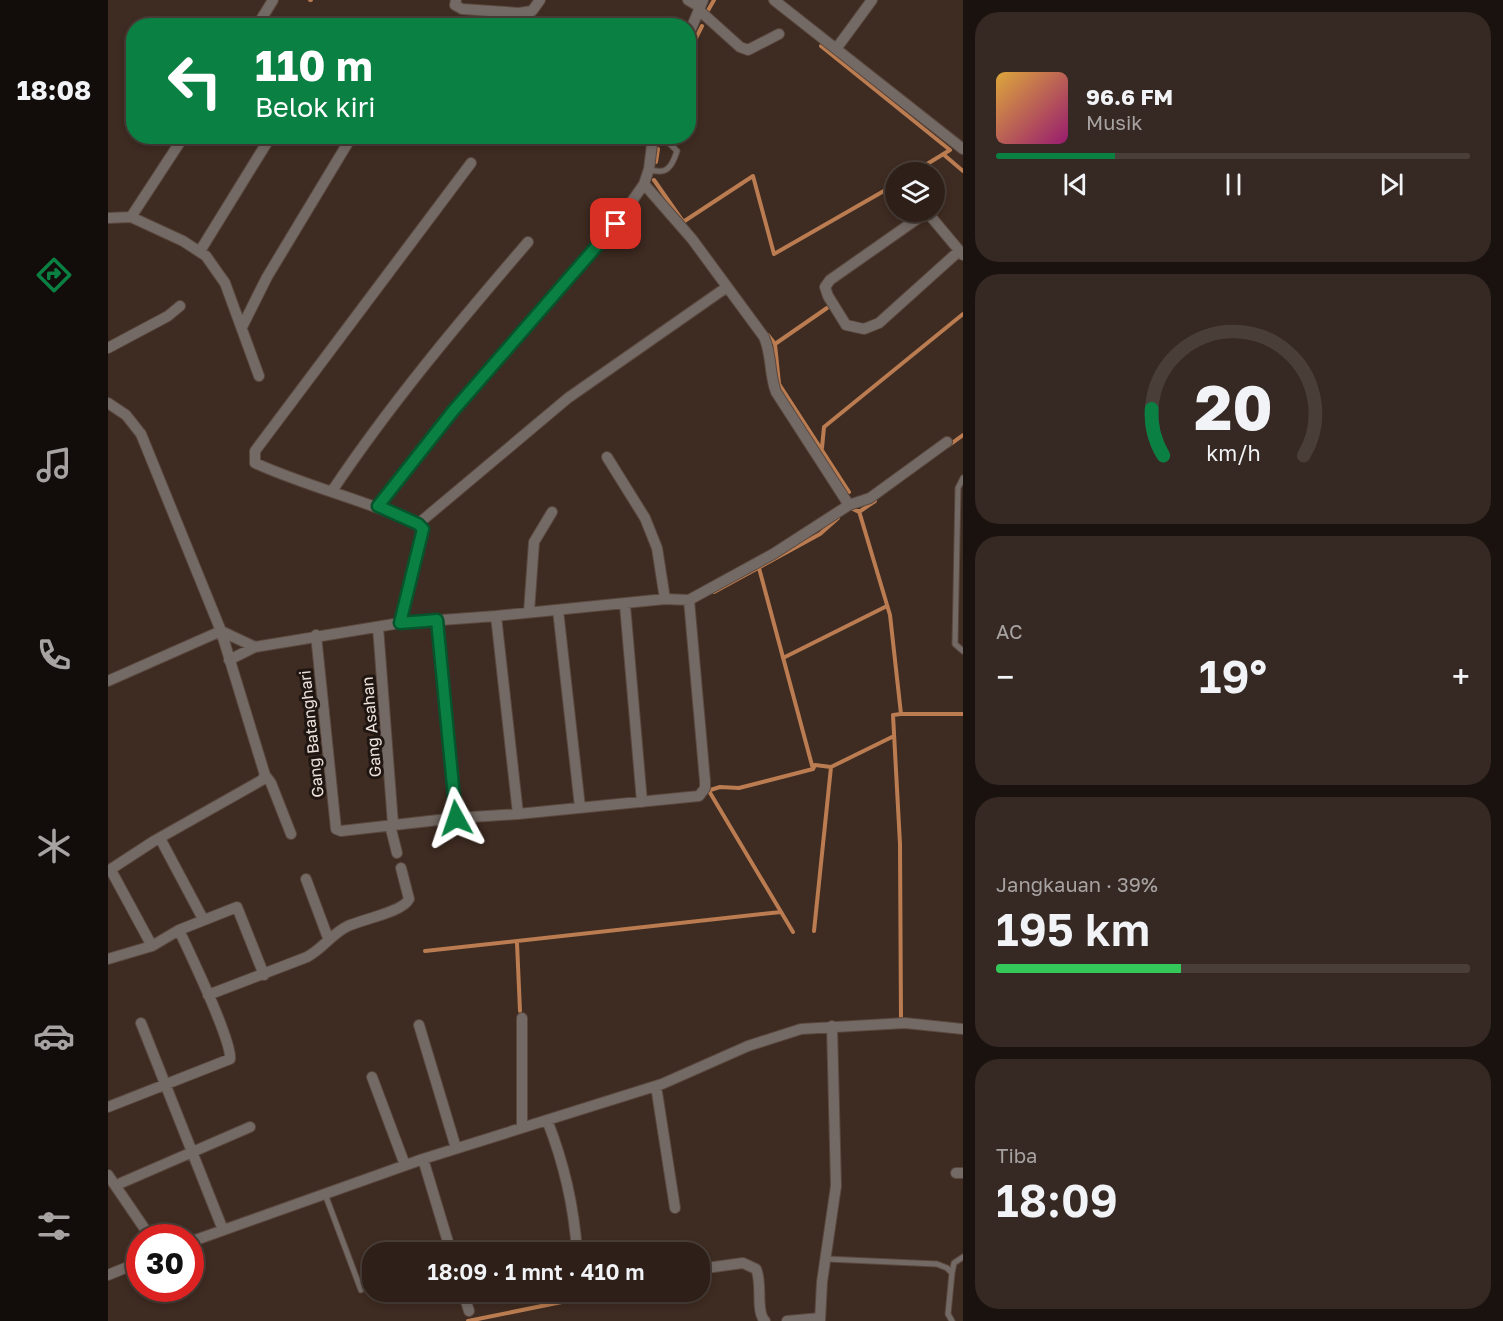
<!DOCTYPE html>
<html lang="id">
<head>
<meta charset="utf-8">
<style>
	:root { --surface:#2e2019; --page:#362822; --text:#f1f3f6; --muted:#a7a3a2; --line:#493e38; --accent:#0b8043 }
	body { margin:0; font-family:"Golos Text",sans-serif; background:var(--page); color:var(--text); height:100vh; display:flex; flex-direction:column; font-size:22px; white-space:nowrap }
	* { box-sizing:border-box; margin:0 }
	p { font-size:20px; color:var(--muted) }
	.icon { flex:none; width:33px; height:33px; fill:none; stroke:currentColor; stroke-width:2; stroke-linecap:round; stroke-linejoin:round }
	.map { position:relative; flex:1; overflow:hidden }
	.drawer { display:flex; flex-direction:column; gap:12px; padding:12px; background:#19120e; width:540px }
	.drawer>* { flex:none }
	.top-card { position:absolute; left:18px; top:18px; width:570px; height:126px; border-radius:24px; box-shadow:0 3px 9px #0003,0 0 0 2px var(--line); background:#0b8043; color:#fff; overflow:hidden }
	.buttons { position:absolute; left:777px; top:162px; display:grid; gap:12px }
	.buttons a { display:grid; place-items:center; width:60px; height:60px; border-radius:50%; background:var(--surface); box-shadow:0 3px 9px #0003,0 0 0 2px var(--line); font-size:30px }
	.speed { position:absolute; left:18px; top:1224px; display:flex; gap:12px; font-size:30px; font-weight:700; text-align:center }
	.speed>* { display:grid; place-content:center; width:78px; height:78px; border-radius:50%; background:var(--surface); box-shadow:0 3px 9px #0003,0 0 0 2px var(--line); line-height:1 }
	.speed .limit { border:9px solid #d22; background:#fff; color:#111 }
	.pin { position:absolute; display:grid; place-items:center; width:51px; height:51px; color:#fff; margin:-26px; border-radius:12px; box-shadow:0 3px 9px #0006 }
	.me { position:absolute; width:66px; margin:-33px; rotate:355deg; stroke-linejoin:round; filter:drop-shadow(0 0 4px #0008) }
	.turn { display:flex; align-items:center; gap:21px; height:126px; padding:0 30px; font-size:27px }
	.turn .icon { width:78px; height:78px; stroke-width:2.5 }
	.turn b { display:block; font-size:42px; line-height:51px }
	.big { font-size:45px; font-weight:600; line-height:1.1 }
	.drawer .widget { flex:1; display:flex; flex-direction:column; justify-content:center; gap:9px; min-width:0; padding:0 21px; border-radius:24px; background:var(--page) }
	.drawer .dial { align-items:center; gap:0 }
	.dial svg { height:156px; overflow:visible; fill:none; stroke:var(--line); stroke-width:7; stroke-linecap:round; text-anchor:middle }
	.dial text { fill:var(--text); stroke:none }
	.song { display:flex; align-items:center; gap:18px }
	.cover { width:72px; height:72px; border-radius:9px; background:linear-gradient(135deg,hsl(40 70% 55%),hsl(320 70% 35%)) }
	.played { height:6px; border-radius:3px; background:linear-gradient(90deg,var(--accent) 25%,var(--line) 25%) }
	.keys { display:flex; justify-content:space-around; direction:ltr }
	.heat { display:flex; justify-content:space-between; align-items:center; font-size:33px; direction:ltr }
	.charge { height:9px; border-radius:4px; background:linear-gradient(90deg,#34c759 39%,var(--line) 0) }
	.trip { position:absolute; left:254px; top:1242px; width:348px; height:60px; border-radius:24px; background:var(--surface); box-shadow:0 3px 9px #0003,0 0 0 2px var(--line); font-weight:600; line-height:60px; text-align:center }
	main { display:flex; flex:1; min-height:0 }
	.tabs { display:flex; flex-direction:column; width:108px; justify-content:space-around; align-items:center; background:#120d0a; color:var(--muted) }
	.tabs .icon { width:42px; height:42px }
	.tabs .on { color:var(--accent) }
	.tabs b { font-size:27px; color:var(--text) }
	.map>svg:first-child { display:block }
</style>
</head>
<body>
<main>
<nav class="tabs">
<b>18:08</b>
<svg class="icon on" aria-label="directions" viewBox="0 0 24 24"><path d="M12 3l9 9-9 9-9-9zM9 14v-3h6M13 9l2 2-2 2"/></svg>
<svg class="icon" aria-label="music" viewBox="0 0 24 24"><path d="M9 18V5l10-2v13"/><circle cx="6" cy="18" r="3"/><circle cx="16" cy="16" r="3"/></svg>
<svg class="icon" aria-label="phone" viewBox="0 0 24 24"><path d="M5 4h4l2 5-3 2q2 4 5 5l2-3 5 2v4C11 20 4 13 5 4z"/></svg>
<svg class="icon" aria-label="climate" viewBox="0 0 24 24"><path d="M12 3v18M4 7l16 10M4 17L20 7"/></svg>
<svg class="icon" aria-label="car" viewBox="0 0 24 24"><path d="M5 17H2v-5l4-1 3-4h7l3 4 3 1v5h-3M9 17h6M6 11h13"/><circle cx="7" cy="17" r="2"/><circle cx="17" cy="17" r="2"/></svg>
<svg class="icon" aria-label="filters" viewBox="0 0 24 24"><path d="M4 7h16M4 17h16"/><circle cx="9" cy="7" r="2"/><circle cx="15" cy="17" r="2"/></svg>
</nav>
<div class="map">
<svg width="855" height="1321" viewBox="0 0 855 1321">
	<rect width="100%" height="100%" fill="#3e2b21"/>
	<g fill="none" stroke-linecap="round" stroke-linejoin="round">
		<path stroke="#ba7c50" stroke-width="4" d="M202,0h1
			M598,14l8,-14
			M713,46l129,104 -36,22
			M580,54l14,-28
			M835,154l20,17
			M548,162l2,-13
			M546,180l30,43
			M575,222l70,-46 21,78 122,-70
			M660,335l7,9 4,40 70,108
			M667,344l52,-36
			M840,446l15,-11
			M714,448l2,-21 139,-113
			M743,508l8,4 16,-11
			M751,511l31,104 11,99 -8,1 7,129 1,176
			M651,568l54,201
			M606,592l106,-58 18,-16
			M675,658l104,-52
			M793,714h62
			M599,791l13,-4 19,1 74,-19 2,-4 16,2 63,-31
			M601,791l84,141
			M706,931l17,-164
			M409,943l3,68
			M317,951l356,-39
			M360,1321l143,-29"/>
		<defs>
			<path id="service" d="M541,169c17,7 23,-2 28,-18l-12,-12 -12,-1
				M855,478l-5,10 -3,156 8,7
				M217,1194l36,96
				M719,1259l110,5 10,4 5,5 -4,41 4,7
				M844,1273l2,-10 9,-6"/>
			<path id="minor" d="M348,0l-1,5 7,4 57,4 13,-2 8,-11
				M580,0l12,7
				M666,0l189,149
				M592,11l40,36 8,3 31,-16
				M149,26l16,-26
				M580,36l15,-36
				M728,49l36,-49
				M536,184l48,55 72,98c8,18 5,37 12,55l73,113 21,-7 77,-56
				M819,212l-97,68 -5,7 3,9 18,29 18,4 15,-6 80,-72
				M819,212l36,43
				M23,217l53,-81
				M0,218l23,-1 52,24 23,15 19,27 34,93
				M92,251l71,-115
				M134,327l25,-50 85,-141
				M0,348l60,-32 12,-10
				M0,403l18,12 15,19 80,197 34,16 145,-24 96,-7 169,-17 24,1 84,-46 76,-49
				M499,457l38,61 12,30 8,51
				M224,491c59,-88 127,-169 196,-249
				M270,506l75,-95 163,-187 28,-40 5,-15 4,-33
				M310,524l150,-126 159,-111
				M517,605l17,197
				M450,610l22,197
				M421,612l5,-70 18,-30
				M388,616l22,198
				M329,620l19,198
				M292,623l23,-94 -5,-5c-53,-24 -110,-37 -163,-61v-12l216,-288
				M270,627l15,197
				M208,635l20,194 5,2 115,-13 62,-4 181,-18 6,-8v-7l-16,-181
				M121,660l26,-13
				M0,681l113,-50 44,144 6,8 20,51
				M282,825l7,28
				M54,842l41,77
				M0,871l46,-30 108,-61 3,-5
				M5,874l39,72 27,-16 58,-23 27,68
				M198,879l22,59
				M0,959l44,-13
				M100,995l99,-38c17,-9 24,-23 41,-31 15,-7 55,-14 61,-27l-8,-31
				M33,1023l82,207
				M311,1025l37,123
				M264,1077l33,88
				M548,1086l19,122
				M0,1107l122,-48c2,-19 -41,-107 -51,-129
				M439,1120c17,43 27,86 30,132
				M414,1127v-109
				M315,1159l28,93
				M848,1173h7
				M0,1175l43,63
				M13,1183l129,-56
				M82,1242l233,-83 239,-75 86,-38 53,-17 104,-6 58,6
				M591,1269l44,-6 13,6c7,15 -1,43 9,52
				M0,1275l32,-13
				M355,1292l6,19
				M679,1321l33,-3
				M712,1321l2,-39 14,-96 -4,-160"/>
		</defs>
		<use href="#service" stroke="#5a483f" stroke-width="7"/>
		<use href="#minor" stroke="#5a483f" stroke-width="12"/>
		<use href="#service" stroke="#746a65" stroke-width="5"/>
		<use href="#minor" stroke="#746a65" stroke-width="10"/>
	</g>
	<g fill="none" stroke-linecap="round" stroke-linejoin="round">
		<defs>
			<path id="route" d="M348,818l-19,-198 -37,3 23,-94 -5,-5 -40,-18 75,-95 163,-187"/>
		</defs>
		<use href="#route" stroke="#07532c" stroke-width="15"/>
		<use href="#route" stroke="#0b8043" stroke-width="10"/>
	</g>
	<g text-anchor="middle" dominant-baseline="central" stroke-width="6" stroke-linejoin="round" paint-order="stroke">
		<g font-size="16" fill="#eee2db" stroke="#1f1611">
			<text transform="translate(263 727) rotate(-95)">Gang Asahan</text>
			<text transform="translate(203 734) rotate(-96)">Gang Batanghari</text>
		</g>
	</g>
</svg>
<div class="buttons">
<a><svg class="icon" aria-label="layers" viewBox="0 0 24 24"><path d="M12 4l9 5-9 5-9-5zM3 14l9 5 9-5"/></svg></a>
</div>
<div class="speed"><div class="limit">30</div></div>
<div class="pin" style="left:508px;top:224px;background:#d93025"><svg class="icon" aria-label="arrive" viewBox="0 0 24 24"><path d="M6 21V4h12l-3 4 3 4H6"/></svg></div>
<svg class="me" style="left:348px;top:818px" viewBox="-20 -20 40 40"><path d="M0-17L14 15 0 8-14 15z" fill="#0b8043" stroke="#fff" stroke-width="4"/></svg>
<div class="trip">18:09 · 1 mnt · 410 m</div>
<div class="top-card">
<div class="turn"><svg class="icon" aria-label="left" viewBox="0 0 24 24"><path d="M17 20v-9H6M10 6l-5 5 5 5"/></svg><div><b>110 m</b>Belok kiri</div></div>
</div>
</div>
<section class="drawer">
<div class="widget">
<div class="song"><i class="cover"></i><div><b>96.6 FM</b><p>Musik</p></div></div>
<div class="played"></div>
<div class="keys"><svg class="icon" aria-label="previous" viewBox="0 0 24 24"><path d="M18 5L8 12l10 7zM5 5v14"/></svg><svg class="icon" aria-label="pause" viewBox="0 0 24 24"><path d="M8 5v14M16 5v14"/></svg><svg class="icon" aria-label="next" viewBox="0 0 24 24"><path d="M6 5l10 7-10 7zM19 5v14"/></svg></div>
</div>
<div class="widget dial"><svg viewBox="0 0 100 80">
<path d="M14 69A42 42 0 1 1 86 69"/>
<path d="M14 69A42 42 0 0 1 8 45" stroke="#0b8043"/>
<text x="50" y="56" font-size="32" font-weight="700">20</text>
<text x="50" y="72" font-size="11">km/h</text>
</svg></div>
<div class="widget"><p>AC</p>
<div class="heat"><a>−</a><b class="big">19°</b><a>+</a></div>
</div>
<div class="widget"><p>Jangkauan · 39%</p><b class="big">195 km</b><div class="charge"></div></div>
<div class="widget"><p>Tiba</p><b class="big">18:09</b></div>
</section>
</main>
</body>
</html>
